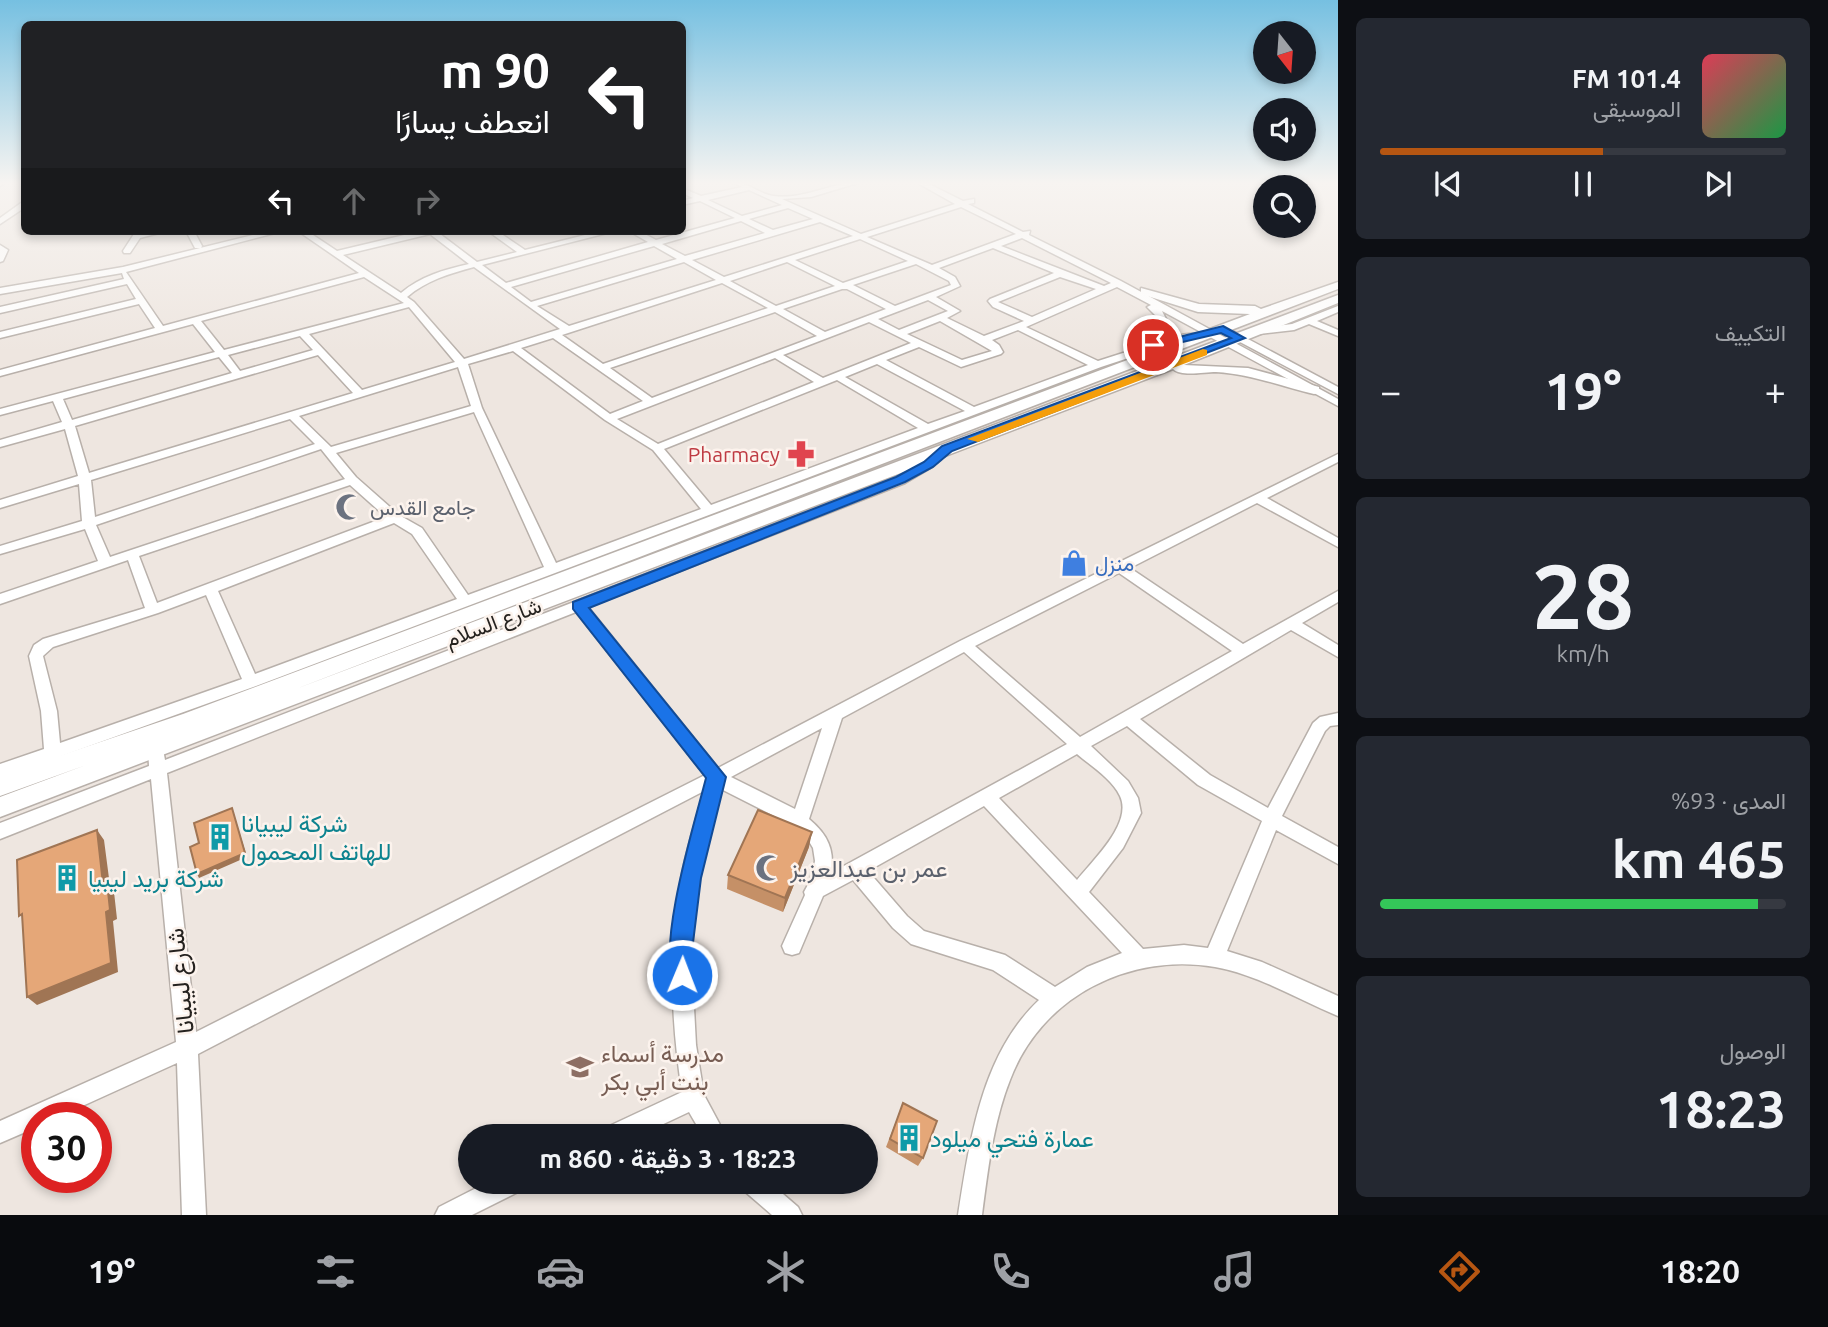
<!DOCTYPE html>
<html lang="ar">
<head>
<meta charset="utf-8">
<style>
	:root { --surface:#171b24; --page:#242831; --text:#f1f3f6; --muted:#9ea1a6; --line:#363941; --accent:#b65612 }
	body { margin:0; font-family:Ubuntu,Vazirmatn,sans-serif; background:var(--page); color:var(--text); direction:rtl; height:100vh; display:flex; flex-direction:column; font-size:26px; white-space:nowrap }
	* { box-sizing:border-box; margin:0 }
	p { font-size:23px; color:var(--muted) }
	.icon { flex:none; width:38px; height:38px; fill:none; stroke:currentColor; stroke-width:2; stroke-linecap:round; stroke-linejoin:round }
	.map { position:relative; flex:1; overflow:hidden; direction:ltr }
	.drawer { display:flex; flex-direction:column; gap:18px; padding:18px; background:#0d0f14; width:490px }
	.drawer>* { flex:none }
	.top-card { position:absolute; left:21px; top:21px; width:665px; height:214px; border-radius:10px; box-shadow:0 4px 10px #0003; direction:rtl; background:#202124; color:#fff; overflow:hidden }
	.needle { width:46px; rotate:163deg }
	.tools { position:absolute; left:1253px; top:21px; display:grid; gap:14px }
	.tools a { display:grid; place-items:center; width:63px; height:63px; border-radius:50%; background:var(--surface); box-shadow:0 4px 10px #0003; font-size:35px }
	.speed { position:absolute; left:21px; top:1102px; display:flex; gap:14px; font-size:35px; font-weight:700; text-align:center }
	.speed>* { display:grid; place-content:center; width:91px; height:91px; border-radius:50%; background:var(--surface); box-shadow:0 4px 10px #0003; line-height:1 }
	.speed .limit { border:10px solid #d22; background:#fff; color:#111 }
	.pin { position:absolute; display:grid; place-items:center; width:60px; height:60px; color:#fff; margin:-30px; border:4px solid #fff; border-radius:50%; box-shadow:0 2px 7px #0007 }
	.me { position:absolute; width:77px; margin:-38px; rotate:1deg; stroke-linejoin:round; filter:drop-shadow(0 0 5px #0008) }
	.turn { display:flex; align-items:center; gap:24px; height:147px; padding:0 21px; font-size:32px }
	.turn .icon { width:91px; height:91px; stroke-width:2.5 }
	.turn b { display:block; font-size:49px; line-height:60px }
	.lanes { display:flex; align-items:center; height:66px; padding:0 21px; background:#0003; justify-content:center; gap:35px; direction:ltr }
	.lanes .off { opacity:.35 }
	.big { font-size:52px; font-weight:600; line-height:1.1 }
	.drawer .card { flex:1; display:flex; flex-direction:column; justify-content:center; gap:10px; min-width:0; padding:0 24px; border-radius:10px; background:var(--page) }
	.drawer .dial { align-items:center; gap:0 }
	.dial b { font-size:91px; line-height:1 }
	.song { display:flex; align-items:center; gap:21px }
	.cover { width:84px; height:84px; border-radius:10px; background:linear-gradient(135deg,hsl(350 70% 55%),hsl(140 70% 35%)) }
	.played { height:7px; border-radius:4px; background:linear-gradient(90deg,var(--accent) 55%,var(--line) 55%) }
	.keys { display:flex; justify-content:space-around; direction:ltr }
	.heat { display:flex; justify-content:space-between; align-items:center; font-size:38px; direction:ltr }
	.charge { height:10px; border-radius:5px; background:linear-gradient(90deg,#34c759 93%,var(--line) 0) }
	.trip { position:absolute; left:458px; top:1124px; width:420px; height:70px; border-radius:35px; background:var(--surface); box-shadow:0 4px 10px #0003; font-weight:600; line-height:70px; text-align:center; direction:rtl }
	.tabs { display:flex; height:112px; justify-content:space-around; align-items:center; background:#090b0e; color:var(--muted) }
	.tabs .icon { width:49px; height:49px }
	.tabs .active { color:var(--accent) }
	.tabs b { font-size:32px; color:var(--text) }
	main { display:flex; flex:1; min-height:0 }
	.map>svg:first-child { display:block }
</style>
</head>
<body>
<main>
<section class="drawer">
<div class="card">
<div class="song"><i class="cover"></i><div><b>101.4 FM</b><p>الموسيقى</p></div></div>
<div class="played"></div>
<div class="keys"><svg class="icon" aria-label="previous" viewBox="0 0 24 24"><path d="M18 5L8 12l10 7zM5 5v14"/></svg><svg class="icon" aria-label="pause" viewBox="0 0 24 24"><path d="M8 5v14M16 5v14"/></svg><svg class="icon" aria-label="next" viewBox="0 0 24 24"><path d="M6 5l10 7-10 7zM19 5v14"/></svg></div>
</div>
<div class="card"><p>التكييف</p>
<div class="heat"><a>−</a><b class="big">19°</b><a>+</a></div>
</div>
<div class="card dial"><b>28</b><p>km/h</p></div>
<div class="card"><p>المدى · 93%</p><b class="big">465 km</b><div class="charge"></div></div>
<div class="card"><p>الوصول</p><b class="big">18:23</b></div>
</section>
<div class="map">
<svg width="1338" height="1215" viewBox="0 0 1338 1215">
	<rect width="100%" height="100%" fill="#eee6e0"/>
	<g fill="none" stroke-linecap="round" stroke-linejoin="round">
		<defs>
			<path id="minor" d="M0,182h6l-6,4z
				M733,182c15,0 26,12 41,14 30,4 58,-14 87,-14l-50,15 -29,2 79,35 94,-30 -39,-22h9l38,19 11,-2v4l-6,1 55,28 7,-1 -1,4 92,46 217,118v7l-176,-95 7,14 -8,16c14,-5 32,-11 45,-4l-5,3 -21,1 -79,26 -845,319 -256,92v-14l44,-15 -3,-38 -12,-55 5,-11 9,-6 102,-31 -17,-48 -128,44v-10l98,-33 -13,-32 -85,25v-8l82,-25 -3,-37 -79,24v-8l78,-24 -13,-47 -65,18v-7l62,-18 -9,-21 -53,14v-6l215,-57 -22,-28 -193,52v-6l155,-42 -16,-24 -139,34v-6l136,-33 -9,-15 -127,29v-6l124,-28 -2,-6 -122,21v-6l123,-21 146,-36h14l-157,41 37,54 196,-53 -61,-42h9l30,20 84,-20h15l41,31 40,-10 -29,-21h9l28,19 76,-19h14l-133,34 24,18 142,-41 -19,-11h10l17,9 79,-22 -35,-17 -18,4v-4l11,-3 -11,-5v-5l19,8 41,-9zM749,190l33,15 -40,11 -34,-16zM961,207l55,27 -84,31 -65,-28zM788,208l25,11 -40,11 -24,-11zM741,221l24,12 -80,23 -23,-12zM820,222l33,14 -129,41 -32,-17zM430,234l39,30c-26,6 -48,12 -68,29l-58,-38zM1022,238l89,45 -7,3 -103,-40zM860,239l48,22 -65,22 -48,-23zM654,246l23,13 -146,43 -20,-15zM993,248l61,25 -64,26 -2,2 5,6 31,14 -40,15 -37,-18 13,-7 -24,-14 24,-11 -5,-9 -16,-9zM684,262l32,18 -147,46 -32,-20zM787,262l48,24 -59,20 -46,-25zM916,264l33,17 2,4 -56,21 -42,-21zM474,267l86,62 -96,30 -50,-57 -7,-5c20,-17 42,-23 67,-30zM364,277l40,26 -180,47 -23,-29zM1060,277l36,12 -64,28 -34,-15zM722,283l46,25 -165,56 -41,-29zM1117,287l34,18 -4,2 10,10 2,8 -11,20 -50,16 -72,-34zM842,289h5l39,20 -61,23 -42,-23zM928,300l20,11 -49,19 -21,-11zM409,307l46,55 -93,28 -53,-56zM775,312l42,24 -165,62 -42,-30zM940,321l52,30 -30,9 -55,-26zM869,322l42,21 -88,35 -40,-23zM1018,330l70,35 -114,42 -88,-47 33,-13 42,20 40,-13 2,-2 -4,-7 -7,-5zM300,336l13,14 -73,21 -12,-16zM553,338l90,63 -33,13 -89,-66zM513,351l92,69 48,30 48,59 -145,54 -74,-155 -14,-44zM318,355l35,38 -264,80 -14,-47zM219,357l13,16 -160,47 -9,-21zM775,358l39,24 -156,62 -41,-25zM877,364l88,47 -37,13 -83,-47zM458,367l13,39 -140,41 -32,-31zM837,380l81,48 -207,77 -47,-56zM474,412l70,155 -76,28 -46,-67 -23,-13 -43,-38 -20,-24zM290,419l25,25 -220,73 -4,-37zM321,449l24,30 -235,78 -14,-32zM350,485l36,32 -229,86 -18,-47zM394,523l18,11 45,65 -202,75 -37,-83zM206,595l36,84 -182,64 -3,-32 -14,-55 10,-9 105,-34z
				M21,203h3v5l-24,16v-6z
				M151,231h16l-27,7 -10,15h-6l-1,-2 11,-17z
				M186,231h8l8,15 -1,2h-6z
				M0,245l8,5 -5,11 -3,1z
				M1338,306v6l-21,9 21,9v6l-29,-12 -15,6 -35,4 -5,-3 5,-3 33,-4z
				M1225,330h6l107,57v7l-113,-60z
				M945,447l4,1v4l-17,15 -27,16 -317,124 130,161 242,-127 378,-187v8l-71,36 71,40v9l-81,-44 -127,65 113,76 95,-53v11l-36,21 36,22v12l-47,-27 -151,89 70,56 58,33 45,-85 7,-6 18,-4v12l-8,1 -5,5 -43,85 56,31v17l-62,-34 -49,121 35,11 76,34v20c-41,-17 -79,-41 -123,-49 -86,-15 -174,30 -205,113 -17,43 -22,90 -28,135h-24c12,-75 23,-160 81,-215l-46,-30 -82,-26 -18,-16 -40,-48 -30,16 -24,57 -7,2 -7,-2 -3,-7 23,-51 -1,-3 6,-11 5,-20 -2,-13 -6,-10 -13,-12 -73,-37 -22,89 -8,73 5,94 8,50 22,41h-23l-14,-24 -51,24h-36l3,-8 77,-36c-11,-71 -14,-142 -1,-213 5,-29 15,-59 23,-88l-506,263 8,161h-24l-5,-152 -121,55h-19v9l-37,16v-22l176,-79 -25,-263 -151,60v-16l149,-57 -1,-17 2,-5 6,-1 6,1 3,16 732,-283 27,-14zM1119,573l113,78 -152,86 -105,-91zM576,612l129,163 -509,257 -29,-259zM964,652l103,92 -236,129c4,-24 -4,-39 -22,-54l33,-101zM1127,726l71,59 64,36 -54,127 -24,-3 -41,4 -54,-57 34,-44 18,-35 -3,-15 -10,-17 -37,-35zM822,728l-27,81 -64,-32zM1077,754c14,12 35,25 43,42 13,27 -27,64 -43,84l-78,-82zM984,806l138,147 -35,14 -32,20 -50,-32 -81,-24 -17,-15 -39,-45z
				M490,1181h38l-4,8 -52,26h-37l4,-8z
				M738,1181h30l30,26 4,8h-30l-30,-26z"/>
			<path id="highway" d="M1338,282v7l-1045,401 1045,-395v8l-154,62 64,3 71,19v6l-5,1c-33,-8 -64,-20 -98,-22 -12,0 -35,5 -43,-3l-1173,448v-20l86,-32 -86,31v-20l183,-62 1067,-400 -52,-2 -57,-18v-6l58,16 56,2 6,3z"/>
		</defs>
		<use href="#minor" stroke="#b8b0aa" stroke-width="3"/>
		<use href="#highway" stroke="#b8b0aa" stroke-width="3"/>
		<use href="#minor" fill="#fff" fill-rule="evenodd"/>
		<use href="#highway" fill="#fff" fill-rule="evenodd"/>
	</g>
	<path fill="#c59067" d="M809,847l-26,65 -56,-23 1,-14z
		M903,1103l20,55 -5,8 -32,-19z"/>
	<path fill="#a07554" d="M232,808l15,49 -48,21 -2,-4z
		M97,830l7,10 6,46 4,6 3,27 -4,2 5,51 -81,33 -10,-8 76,-113z
		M812,832l-3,15 -26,65 2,-14z"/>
	<path fill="#e5a778" stroke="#a07554" stroke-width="2" d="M232,808l13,45 -48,21 -7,-27 9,-4 -5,-20z
		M758,810l54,22 -27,66 -57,-23z
		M97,830l6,54 4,-2 3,28 -4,2 5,51 -84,34 -5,-83 -3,2 -2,-56z
		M903,1103l34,18 -14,37 -33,-19z"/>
	<linearGradient id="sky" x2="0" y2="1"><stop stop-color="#76c0e1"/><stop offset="0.52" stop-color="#f7f4f1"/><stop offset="1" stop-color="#f7f4f1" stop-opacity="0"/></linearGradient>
	<rect width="1338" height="352" fill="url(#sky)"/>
	<path fill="#1a73e8" stroke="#114b97" stroke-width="2" d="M1223,326l22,12 -293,113 -19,16 -28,15 -316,126 137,169 -25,101 -9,73 2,24 -4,7 -8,4 -8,-4c-17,-39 21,-160 32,-204l-133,-169v-7l323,-125 28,-15 18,-16 289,-108 -10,-5 -68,16 -6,-4z"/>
	<path fill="#f59e0b" d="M1203,349l4,1v5l-229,87 -11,-3z"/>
	<defs>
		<symbol id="pharmacy-bare" viewBox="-9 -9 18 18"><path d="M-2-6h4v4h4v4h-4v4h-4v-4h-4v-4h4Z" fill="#e0444e" stroke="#fcf3ed" stroke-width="2.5" paint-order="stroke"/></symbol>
		<symbol id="mosque-bare" viewBox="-9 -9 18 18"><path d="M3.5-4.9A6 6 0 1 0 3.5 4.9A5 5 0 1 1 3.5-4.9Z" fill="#6b7280" stroke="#fcf3ed" stroke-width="2.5" paint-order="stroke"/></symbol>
		<symbol id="shop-bare" viewBox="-9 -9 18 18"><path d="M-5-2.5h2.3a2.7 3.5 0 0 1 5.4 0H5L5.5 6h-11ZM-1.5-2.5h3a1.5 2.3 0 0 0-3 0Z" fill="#3f7fe0" stroke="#fcf3ed" stroke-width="2.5" paint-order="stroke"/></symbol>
		<symbol id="building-bare" viewBox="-9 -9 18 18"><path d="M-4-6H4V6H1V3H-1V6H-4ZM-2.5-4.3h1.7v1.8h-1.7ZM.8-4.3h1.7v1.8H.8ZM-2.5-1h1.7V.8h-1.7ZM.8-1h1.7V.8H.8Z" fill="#0f9aa8" stroke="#fcf3ed" stroke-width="2.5" paint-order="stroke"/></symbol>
		<symbol id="school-bare" viewBox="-9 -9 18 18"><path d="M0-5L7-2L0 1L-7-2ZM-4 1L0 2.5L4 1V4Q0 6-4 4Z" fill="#8d6e63" stroke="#fcf3ed" stroke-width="2.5" paint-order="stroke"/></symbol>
	</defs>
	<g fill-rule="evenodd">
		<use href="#pharmacy-bare" x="782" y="435" width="38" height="38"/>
		<use href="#mosque-bare" x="330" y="488" width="38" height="38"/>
		<use href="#shop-bare" x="1055" y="544" width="38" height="38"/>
		<use href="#building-bare" x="201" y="818" width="38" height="38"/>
		<use href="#mosque-bare" x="750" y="849" width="38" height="38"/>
		<use href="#building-bare" x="48" y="859" width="38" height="38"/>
		<use href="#school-bare" x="561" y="1048" width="38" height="38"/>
		<use href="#building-bare" x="890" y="1119" width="38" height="38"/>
	</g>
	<g text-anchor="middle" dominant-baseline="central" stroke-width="5" stroke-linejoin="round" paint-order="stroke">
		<g font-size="21" fill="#be3a42" stroke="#fcf3ed" text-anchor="end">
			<text x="780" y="454">Pharmacy</text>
		</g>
		<g font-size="21" fill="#5b616d" stroke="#fcf3ed" text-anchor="start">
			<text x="370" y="507">جامع القدس</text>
		</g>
		<g font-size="21" fill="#366cbe" stroke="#fcf3ed" text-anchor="start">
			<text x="1095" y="563">منزل</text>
		</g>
		<g font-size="21" fill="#25221f" stroke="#fcf3ed">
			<text transform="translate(493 622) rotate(-21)">شارع السلام</text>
		</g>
		<g font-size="24" fill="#0d838f" stroke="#fcf3ed" text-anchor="start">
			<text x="241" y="823">شركة ليبيانا<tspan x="241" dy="28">للهاتف المحمول</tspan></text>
			<text x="88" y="878">شركة بريد ليبيا</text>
			<text x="930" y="1138">عمارة فتحي ميلود</text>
		</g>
		<g font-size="24" fill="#5b616d" stroke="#fcf3ed" text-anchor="start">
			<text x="790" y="868">عمر بن عبدالعزيز</text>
		</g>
		<g font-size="24" fill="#25221f" stroke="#fcf3ed">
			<text transform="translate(180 981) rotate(-96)">شارع ليبيانا</text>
		</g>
		<g font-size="24" fill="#785e54" stroke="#fcf3ed" text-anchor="start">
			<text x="601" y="1053">مدرسة أسماء<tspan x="601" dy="28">بنت أبي بكر</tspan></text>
		</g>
	</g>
</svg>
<div class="tools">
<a><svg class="needle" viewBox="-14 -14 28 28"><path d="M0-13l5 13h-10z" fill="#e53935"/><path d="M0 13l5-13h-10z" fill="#9ea1a6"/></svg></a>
<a><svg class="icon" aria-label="sound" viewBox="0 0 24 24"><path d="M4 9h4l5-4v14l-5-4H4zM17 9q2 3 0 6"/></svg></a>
<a><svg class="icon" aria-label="search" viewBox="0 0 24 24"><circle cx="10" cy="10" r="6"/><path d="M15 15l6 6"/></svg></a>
</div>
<div class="speed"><div class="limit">30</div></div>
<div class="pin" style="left:1153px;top:345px;background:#d93025"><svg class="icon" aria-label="arrive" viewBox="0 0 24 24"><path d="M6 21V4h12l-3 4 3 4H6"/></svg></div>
<svg class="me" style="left:682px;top:975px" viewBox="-20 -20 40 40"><circle r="17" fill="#1a73e8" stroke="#fff" stroke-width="3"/><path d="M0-11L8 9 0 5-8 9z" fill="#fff"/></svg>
<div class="trip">18:23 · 3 دقيقة · 860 m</div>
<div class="top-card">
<div class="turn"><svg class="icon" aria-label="left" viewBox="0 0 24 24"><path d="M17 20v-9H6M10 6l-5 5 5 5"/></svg><div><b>90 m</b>انعطف يسارًا</div></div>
<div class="lanes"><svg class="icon" aria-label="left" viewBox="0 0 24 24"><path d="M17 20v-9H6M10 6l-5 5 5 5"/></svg><svg class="icon off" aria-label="ahead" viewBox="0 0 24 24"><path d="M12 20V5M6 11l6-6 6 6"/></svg><svg class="icon off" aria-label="right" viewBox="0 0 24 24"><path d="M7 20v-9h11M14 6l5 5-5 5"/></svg></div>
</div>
</div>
</main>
<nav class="tabs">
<b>18:20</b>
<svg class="icon active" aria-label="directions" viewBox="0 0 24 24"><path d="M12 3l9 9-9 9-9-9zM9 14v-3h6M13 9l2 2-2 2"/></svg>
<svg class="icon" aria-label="music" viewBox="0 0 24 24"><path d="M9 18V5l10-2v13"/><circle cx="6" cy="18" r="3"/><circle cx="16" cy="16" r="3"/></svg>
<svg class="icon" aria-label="phone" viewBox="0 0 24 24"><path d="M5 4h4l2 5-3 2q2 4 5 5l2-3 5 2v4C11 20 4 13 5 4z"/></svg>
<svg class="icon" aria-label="climate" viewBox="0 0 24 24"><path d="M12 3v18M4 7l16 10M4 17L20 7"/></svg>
<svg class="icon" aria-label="car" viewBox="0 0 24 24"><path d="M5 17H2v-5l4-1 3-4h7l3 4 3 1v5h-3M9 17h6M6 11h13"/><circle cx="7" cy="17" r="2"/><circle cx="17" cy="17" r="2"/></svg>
<svg class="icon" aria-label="filters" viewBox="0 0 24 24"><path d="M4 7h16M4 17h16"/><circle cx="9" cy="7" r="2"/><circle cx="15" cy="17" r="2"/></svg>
<b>19°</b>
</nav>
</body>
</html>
